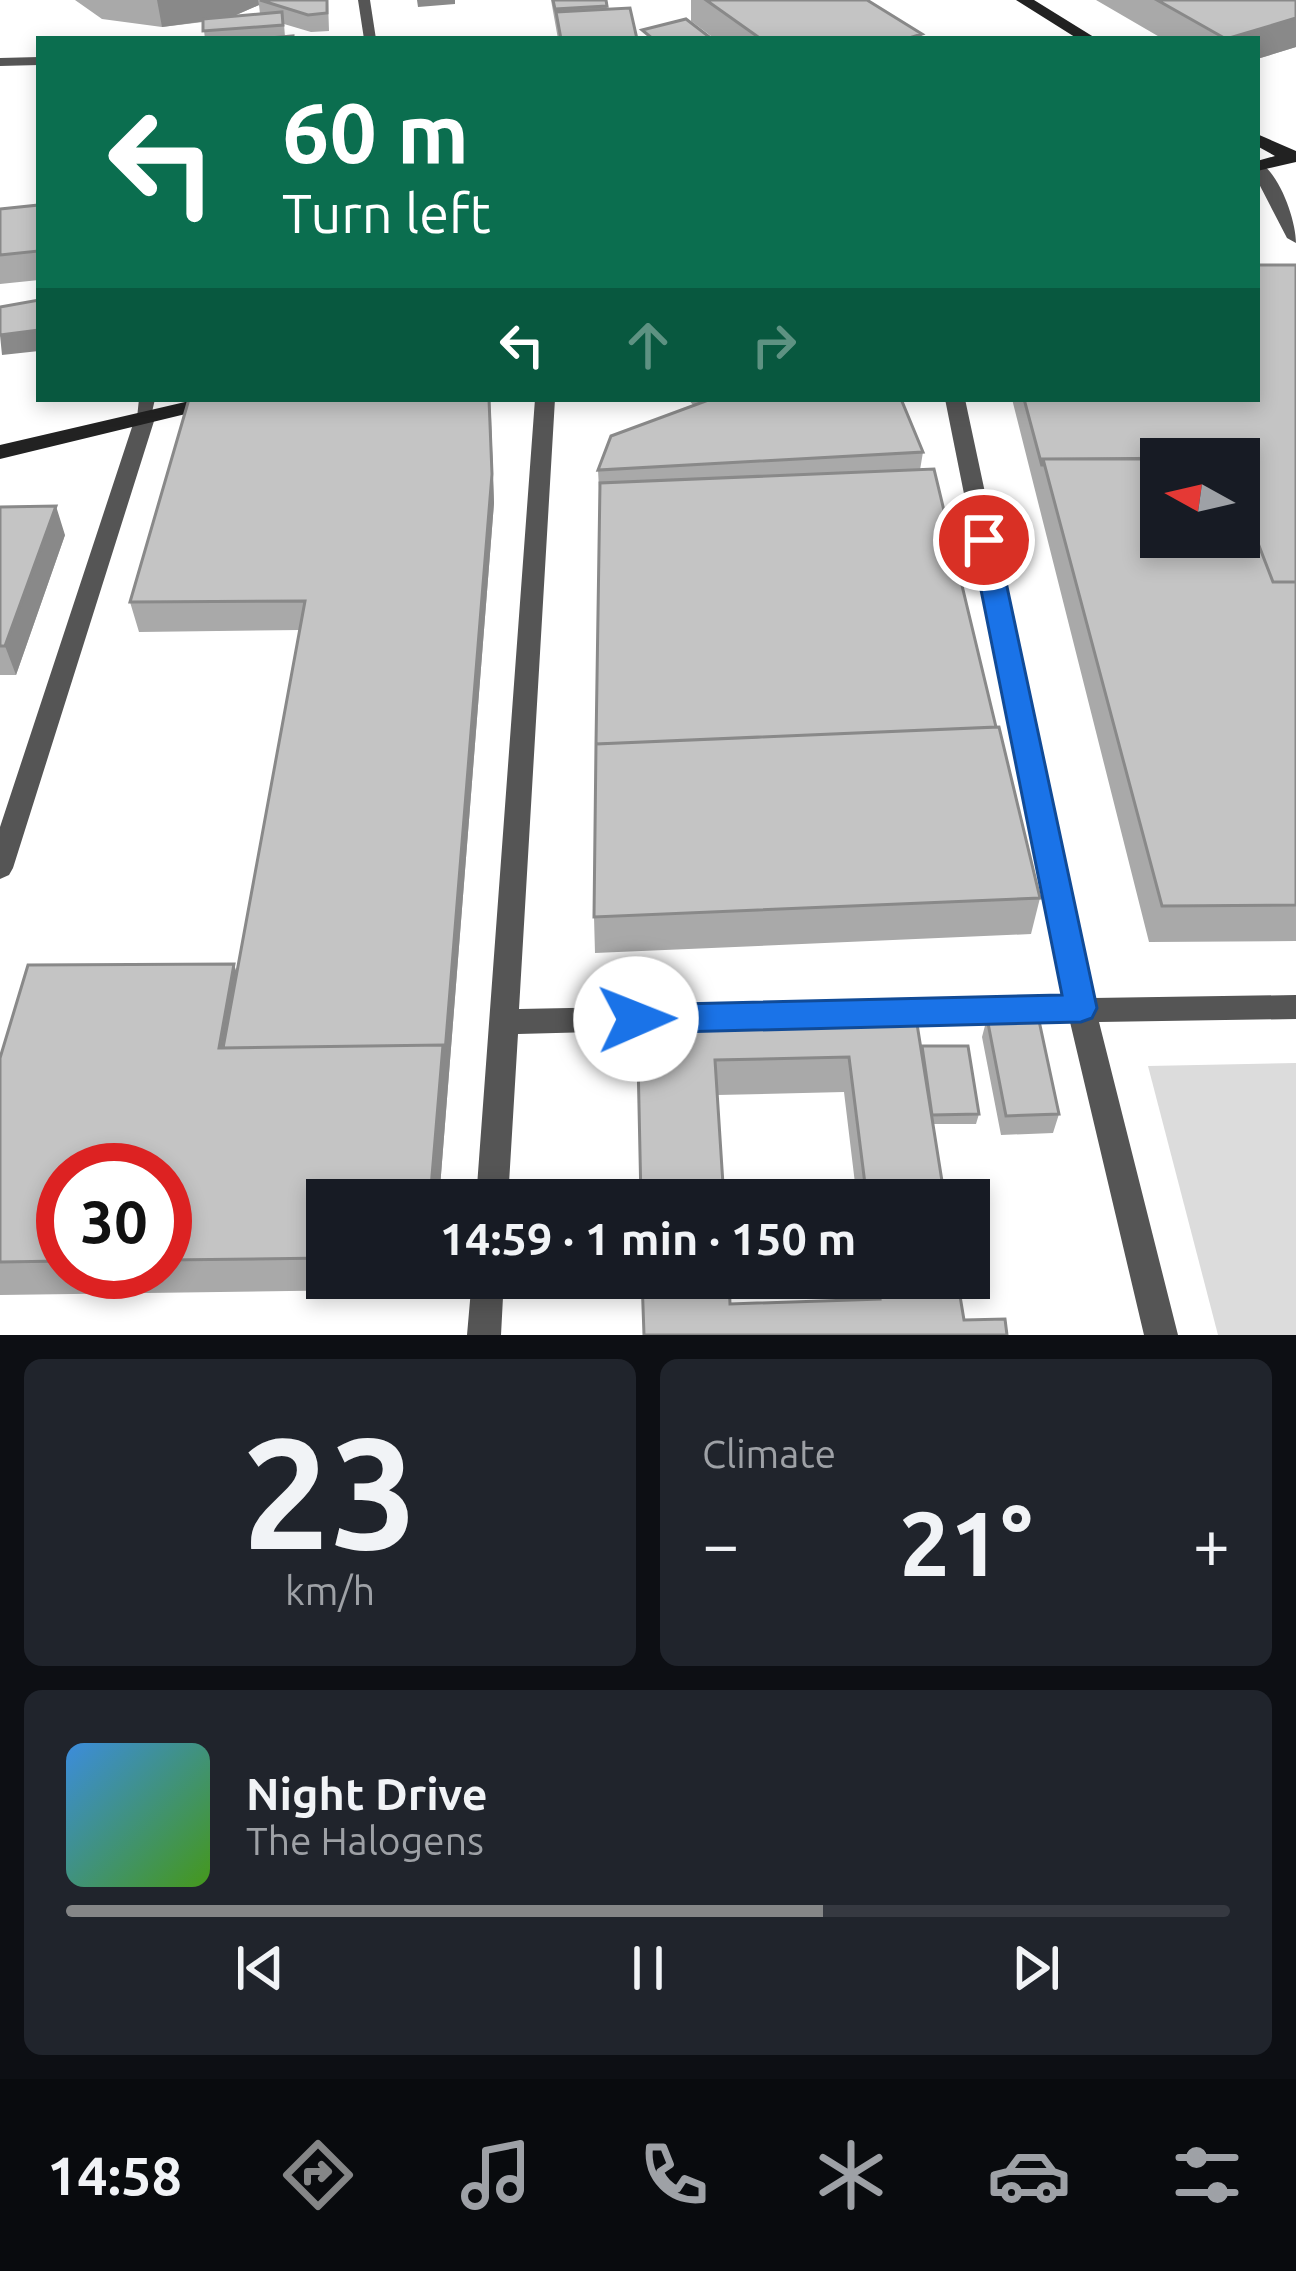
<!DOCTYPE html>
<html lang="en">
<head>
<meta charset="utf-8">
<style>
	:root { --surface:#171b24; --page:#20242c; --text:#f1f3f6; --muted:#9ea1a6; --line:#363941; --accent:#858687 }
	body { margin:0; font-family:Ubuntu,sans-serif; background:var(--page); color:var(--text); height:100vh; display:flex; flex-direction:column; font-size:45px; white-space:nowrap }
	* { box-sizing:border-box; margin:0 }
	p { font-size:39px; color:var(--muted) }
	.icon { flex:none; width:66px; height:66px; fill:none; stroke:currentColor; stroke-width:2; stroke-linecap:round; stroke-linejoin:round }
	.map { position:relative; height:1335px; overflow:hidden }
	.drawer { display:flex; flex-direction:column; gap:24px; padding:24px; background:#0d0f14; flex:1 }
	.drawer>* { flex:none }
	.top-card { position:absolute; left:36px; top:36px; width:1224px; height:366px; border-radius:0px; box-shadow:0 6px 18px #0003; background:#0b6e4f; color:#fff; overflow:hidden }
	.needle { width:78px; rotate:278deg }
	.fabs { position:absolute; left:1140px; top:438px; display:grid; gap:24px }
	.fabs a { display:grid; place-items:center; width:120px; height:120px; border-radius:0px; background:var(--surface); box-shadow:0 6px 18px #0003; font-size:60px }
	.speed { position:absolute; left:36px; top:1143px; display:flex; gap:24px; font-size:60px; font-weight:700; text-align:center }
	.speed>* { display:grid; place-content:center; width:156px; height:156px; border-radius:50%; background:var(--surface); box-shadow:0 6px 18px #0003; line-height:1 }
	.speed .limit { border:18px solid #d22; background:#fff; color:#111 }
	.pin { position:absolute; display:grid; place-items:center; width:102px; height:102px; color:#fff; margin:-51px; border:6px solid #fff; border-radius:50%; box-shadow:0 3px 12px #0007 }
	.me { position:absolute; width:132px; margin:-66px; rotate:89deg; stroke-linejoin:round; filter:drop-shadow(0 0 9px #0008) }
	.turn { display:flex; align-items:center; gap:42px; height:252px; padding:0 48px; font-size:54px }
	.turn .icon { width:156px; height:156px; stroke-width:2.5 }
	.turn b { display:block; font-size:84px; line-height:102px }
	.lanes { display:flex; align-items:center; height:114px; padding:0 48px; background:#0003; justify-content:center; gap:60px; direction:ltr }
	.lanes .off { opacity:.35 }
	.big { font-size:90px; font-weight:700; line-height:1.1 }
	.drawer .card { flex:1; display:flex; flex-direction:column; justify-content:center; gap:18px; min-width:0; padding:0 42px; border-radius:18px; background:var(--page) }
	.drawer .dial { align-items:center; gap:0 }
	.dial b { font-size:156px; line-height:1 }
	.song { display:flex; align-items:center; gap:36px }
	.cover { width:144px; height:144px; border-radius:18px; background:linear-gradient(135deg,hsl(210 70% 55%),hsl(100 70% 35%)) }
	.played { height:12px; border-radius:6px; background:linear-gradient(90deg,var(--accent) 65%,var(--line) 65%) }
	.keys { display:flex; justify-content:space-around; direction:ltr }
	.heat { display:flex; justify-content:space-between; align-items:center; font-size:66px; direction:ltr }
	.drawer .tiles { flex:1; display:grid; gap:24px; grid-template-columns:1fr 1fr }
	.card:last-child { grid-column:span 2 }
	.trip { position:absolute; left:306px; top:1179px; width:684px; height:120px; border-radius:0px; background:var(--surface); box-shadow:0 6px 18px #0003; font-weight:700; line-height:120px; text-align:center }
	.dock { display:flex; height:192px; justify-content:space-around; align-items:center; background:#090b0e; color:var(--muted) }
	.dock .icon { width:84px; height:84px }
	.dock .active { color:var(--accent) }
	.dock b { font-size:54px; color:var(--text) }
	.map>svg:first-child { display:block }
</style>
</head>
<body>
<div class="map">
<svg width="1296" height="1335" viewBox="0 0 1296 1335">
	<rect width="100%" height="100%" fill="#fff"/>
	<path fill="#dcdcdc" d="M1296,1063v272h-78l-70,-269z"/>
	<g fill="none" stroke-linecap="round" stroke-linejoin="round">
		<path fill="#555" fill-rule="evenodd" d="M358,0h12l6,39h-12z
			M39,57v8l-39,1v-8z
			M139,399h16l-5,22h-10l-3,-3z"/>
		<path fill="#555" fill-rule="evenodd" d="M1257,161c22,10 39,59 39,82l-9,-5 -30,-58z
			M535,399h20l-36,610 151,-3 10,3 4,9 -4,9 -10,3 -152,4 -10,166h-32z
			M945,399h20l128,599 203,-3v24l-197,3 79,313h-34l-74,-313 -186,3 -10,-3 -4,-9 4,-9 10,-3 181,-3z
			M145,412l10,6 -142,450 -4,7 -9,4v-52l135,-409z
			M472,1278h32l-3,57h-34z"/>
		<path fill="#222" fill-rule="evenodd" d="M1016,0h18l63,39h-19z
			M1257,134l39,17v11l-39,9v-10l18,-5 -18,-10z
			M198,399h36l-3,4 -231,56v-14z"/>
	</g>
	<path fill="#a9a9a9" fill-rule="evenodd" d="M75,0h253l1,31 -18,1 -27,-8 1,13 8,2h-88l-2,-17 -41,5 -60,-8zM259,5l1,9 -26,2z
		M551,0h55l1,10 30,29h-79z
		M691,0h176l55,34 -1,5h-206l-24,-18z
		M1096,0h200v47l-39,12v-20h-94z
		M39,205v75l-39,4v-75z
		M1296,265v676l-147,1 -137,-543h245z
		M688,399h213l22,53 -3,18 76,257 44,171 -9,36 -436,19 -1,-36 6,-410 -2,-37 95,-65z
		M491,416l3,87 -55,697h-112v78h106l-1,11 -432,6v-237l237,-86 63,-342 -161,2 -9,-30zM63,1170h102v102h-102z
		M0,507l65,28 -49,140h-16z
		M637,1012l284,39 58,63 -3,10h-43l12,76h-88l-13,-108 -127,3z
		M987,1018l72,96 -6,19 -52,2 -19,-98z
		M867,1278h90l7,42 -321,15 87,-31 139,-4z"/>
	<path fill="#898989" d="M157,0h101l1,5 -30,13 -67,9z
		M417,0h38v4l-37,3z
		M1296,18v29l-39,12v-20h-31z
		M39,330v21l-37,4 -2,-20z
		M490,399l4,104 -55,697h-9z
		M56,506l9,29 -49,140 -11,-29z
		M234,964l11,36 -10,55 -16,-7z"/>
	<path fill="#c4c4c4" stroke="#898989" stroke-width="3" d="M260,0h67v13l-19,2z
		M553,0h53l1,6 -52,3z
		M706,0h161l55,34 -16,5h-145z
		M1157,0h139v18l-70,21z
		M630,8l7,31h-76l-5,-27z
		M282,12l1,13 -80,6v-12z
		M686,19l26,20h-59l-11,-9z
		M293,36v3h-35z
		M39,205v46l-39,4v-46z
		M1257,265h39v317h-23l-34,-88v-35h-196l-1,7 -18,-67h233z
		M39,300v30l-39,5v-28z
		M189,399h300l3,75 -47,578 -2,-7 -220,3 82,-447 -175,1z
		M711,399h190l22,53 -325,18 13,-34z
		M1225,458l-64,1v78h78v-43l34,88h23v323l-134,1 -119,-447z
		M934,469l62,258 -400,17 4,-261z
		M56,506l-51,140h-5v-139z
		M999,727l41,171 -446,19 2,-173z
		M234,964l-15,84 224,-3 -13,155h-103v58l-162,2v-90h-102v91l-63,1v-204l28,-93z
		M914,1005l31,195h-78l-18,-143 -134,3 9,140h-83l-4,-188z
		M1038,1016l21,98 -53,2 -19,-98z
		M922,1046h46l11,68 -47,1z
		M642,1278h87l1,26 150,-5 -3,-21h80l7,42 41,-1 2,16h-363z"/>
	<path fill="#1a73e8" stroke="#114b97" stroke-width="3" d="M984,531l13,9 100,468 -5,10 -11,4 -445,11 -12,-4 -4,-10 4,-10 12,-4 426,-10 -91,-455z"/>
</svg>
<div class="fabs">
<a><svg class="needle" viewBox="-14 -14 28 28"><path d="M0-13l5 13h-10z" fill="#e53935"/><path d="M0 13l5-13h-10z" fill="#9ea1a6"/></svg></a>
</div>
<div class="speed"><div class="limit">30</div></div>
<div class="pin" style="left:984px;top:540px;background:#d93025"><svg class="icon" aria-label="arrive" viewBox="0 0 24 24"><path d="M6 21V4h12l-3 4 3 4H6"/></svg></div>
<svg class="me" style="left:636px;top:1019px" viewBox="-20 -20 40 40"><circle r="19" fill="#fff"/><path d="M0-13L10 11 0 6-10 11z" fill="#1a73e8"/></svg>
<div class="trip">14:59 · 1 min · 150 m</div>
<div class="top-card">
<div class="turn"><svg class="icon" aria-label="left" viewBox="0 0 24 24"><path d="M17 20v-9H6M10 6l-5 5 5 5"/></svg><div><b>60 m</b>Turn left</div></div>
<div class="lanes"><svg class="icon" aria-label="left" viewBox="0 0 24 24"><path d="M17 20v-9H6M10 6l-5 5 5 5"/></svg><svg class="icon off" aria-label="ahead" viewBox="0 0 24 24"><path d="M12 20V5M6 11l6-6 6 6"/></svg><svg class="icon off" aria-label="right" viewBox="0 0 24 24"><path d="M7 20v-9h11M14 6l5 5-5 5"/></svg></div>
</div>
</div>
<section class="drawer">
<div class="tiles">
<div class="card dial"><b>23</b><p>km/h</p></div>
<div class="card"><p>Climate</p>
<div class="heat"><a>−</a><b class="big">21°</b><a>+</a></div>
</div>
<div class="card">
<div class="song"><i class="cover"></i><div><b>Night Drive</b><p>The Halogens</p></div></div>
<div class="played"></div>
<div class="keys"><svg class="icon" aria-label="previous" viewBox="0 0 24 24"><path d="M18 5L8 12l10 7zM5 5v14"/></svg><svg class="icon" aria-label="pause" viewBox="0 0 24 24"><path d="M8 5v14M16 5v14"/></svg><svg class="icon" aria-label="next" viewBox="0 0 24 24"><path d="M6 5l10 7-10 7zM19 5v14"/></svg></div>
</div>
</div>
</section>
<nav class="dock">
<b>14:58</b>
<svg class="icon active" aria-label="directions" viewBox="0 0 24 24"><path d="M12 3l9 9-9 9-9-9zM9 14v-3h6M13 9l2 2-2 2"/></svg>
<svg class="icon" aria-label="music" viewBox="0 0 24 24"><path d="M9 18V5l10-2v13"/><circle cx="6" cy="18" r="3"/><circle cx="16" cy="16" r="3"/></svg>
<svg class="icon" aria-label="phone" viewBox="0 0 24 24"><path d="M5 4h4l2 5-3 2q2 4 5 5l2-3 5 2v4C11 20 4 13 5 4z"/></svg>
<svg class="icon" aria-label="climate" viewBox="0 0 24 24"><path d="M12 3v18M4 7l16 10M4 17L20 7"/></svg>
<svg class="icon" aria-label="car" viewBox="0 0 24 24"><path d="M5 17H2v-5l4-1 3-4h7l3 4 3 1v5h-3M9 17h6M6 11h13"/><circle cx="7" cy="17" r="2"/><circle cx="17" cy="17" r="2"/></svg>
<svg class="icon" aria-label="filters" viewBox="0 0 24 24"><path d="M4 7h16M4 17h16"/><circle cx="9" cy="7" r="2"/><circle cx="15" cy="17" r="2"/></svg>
</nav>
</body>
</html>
